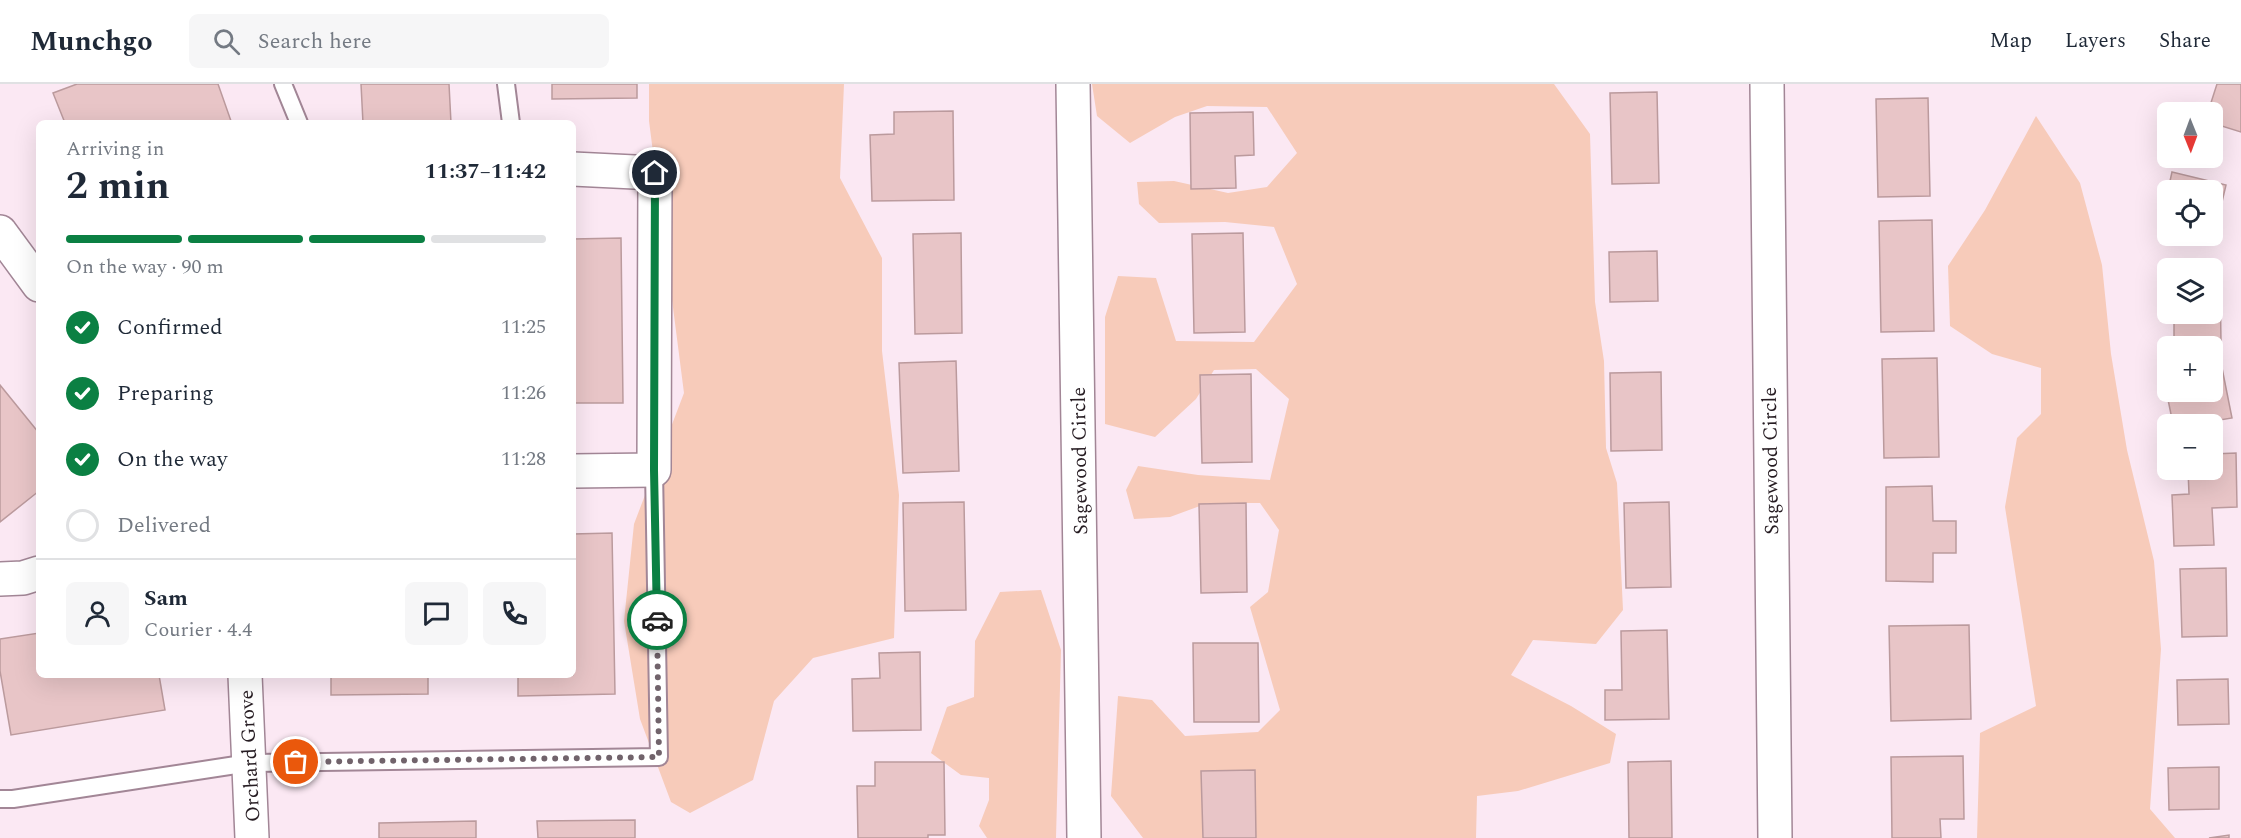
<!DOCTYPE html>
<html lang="en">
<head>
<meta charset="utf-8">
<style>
	:root { --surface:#fff; --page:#f6f6f7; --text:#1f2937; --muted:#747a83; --line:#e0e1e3; --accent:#0b8043 }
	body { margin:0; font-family:Spectral,serif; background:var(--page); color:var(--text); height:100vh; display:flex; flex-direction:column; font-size:22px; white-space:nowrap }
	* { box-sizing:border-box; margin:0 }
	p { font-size:20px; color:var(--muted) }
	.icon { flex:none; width:33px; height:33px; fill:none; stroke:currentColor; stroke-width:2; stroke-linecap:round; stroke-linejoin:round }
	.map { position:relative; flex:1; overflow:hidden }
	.sheet { position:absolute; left:36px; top:36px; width:540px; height:558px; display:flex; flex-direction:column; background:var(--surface); border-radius:9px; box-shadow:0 6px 24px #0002 }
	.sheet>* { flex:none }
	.needle { width:39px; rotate:179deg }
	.controls { position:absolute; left:2157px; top:18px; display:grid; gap:12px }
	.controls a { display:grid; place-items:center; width:66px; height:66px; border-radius:9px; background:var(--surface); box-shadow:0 6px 24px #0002; font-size:30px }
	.pin { position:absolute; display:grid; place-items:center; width:51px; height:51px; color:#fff; margin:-26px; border:3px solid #fff; border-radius:50%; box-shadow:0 2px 6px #0007 }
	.courier { position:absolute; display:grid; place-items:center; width:60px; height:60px; margin:-30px; border:4px solid #0b8043; border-radius:50%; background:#fff; color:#222; box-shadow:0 2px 8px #0007 }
	.summary em { font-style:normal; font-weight:700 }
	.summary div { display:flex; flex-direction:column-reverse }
	.summary { display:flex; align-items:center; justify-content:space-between; height:102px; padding:0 30px }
	h1 { font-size:39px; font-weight:700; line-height:45px }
	.bar { display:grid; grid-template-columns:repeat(4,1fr); gap:9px 6px; align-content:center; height:72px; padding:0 30px }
	.bar i { height:8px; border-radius:4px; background:var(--line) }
	.bar .selected { background:var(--accent) }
	.bar p { grid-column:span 4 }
	.line { display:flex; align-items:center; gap:15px; padding:0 30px; border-top:2px solid var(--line) }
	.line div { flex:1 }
	.round { display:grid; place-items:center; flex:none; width:63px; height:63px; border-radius:9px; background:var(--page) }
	ol { padding:0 30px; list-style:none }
	li { display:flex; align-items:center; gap:18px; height:66px }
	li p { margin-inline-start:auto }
	li .icon { padding:6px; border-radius:50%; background:var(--accent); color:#fff; stroke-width:4 }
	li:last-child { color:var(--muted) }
	li i { width:33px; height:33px; border:3px solid var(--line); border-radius:50% }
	header { display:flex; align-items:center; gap:36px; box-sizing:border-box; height:84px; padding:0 30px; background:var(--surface); border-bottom:2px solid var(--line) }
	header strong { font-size:28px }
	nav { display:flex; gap:33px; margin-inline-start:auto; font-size:21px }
	.search { width:420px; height:54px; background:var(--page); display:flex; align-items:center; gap:15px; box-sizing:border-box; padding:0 21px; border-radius:9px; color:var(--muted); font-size:22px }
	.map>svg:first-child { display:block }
	.green { fill:#f7cbba }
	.building { fill:#e8c5c7; stroke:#bb9a9d; stroke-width:1.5 }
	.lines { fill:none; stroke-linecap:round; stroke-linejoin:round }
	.lane-casing { stroke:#a28696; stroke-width:20 }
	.street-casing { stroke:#a28696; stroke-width:36 }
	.lane { stroke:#fff; stroke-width:16 }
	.street { stroke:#fff; stroke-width:33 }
	.done { stroke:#71636b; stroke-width:6; stroke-dasharray:0 10.8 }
	.route { stroke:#0b8043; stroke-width:8 }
	.labels { text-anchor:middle; stroke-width:4.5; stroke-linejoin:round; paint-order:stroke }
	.street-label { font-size:20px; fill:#261c22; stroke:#fff }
</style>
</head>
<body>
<header>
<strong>Munchgo</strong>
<div class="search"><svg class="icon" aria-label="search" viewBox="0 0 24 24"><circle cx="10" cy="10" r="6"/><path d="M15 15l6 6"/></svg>Search here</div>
<nav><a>Map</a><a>Layers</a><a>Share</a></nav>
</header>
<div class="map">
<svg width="2241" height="754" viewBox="0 0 2241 754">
	<rect width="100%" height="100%" fill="#fbe8f3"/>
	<!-- green -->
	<g class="green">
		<polygon points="649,0 844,0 840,94 882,174 882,267 899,411 894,554 813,574 774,617 753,696 690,729 671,718 640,635 624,537 634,440 684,309 649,37"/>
		<polygon points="1092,0 1554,0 1590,50 1595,218 1604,277 1606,364 1617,399 1623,526 1596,560 1533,556 1511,591 1571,622 1616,650 1610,679 1518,707 1477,712 1476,754 1143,754 1111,712 1118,612 1152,616 1185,652 1258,648 1280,626 1250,523 1268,508 1279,446 1260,419 1208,419 1170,433 1134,435 1126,406 1138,382 1198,391 1270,396 1289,315 1256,285 1214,286 1196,315 1155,353 1105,340 1105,233 1118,192 1156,194 1176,257 1254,258 1297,200 1274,143 1225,138 1159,139 1139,120 1137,98 1174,97 1228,109 1267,103 1297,69 1267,23 1207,22 1175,33 1130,59 1097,32"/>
		<polygon points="2036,32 2080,99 2102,181 2111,270 2127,366 2154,477 2161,565 2150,725 2175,754 1977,754 1980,649 2036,622 2005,423 2017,354 2041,330 2041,284 1992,270 1950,242 1948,182 1985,126"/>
		<polygon points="1041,506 1061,566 1056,754 987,754 979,742 989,716 989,694 961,691 931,669 947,623 974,613 975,557 1000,508"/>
	</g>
	<!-- building -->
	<g class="building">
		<polygon points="77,0 218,0 231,37 225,39 65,39 53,9"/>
		<polygon points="361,0 449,0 451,39 363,39"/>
		<polygon points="552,0 637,0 637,14 552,15"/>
		<polygon points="2217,0 2241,0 2241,48 2212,39 2212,28 2208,28"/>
		<polygon points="1657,8 1659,99 1612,100 1610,9"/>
		<polygon points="1928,14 1930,112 1878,113 1876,15"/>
		<polygon points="953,27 954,116 872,117 870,51 894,50 894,28"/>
		<polygon points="1253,28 1254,71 1235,72 1236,104 1191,105 1190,29"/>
		<polygon points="2172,88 2226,101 2212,160 2173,152 2212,152 2212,106 2168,106"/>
		<polygon points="2168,108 2168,150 2158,148"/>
		<polygon points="1932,136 1934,247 1881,248 1879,137"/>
		<polygon points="961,149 962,249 915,250 913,150"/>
		<polygon points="1243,149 1245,248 1194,249 1192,150"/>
		<polygon points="621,154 623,319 573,319 573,155"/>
		<polygon points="1657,167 1658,217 1610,218 1609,168"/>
		<polygon points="2212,194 2220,194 2221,258 2174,259 2174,230 2212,230"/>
		<polygon points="1937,274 1939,373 1884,374 1882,275"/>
		<polygon points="956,277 959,387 903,389 899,279"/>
		<polygon points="2222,284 2232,334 2196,340 2173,340 2164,296 2168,295 2168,308 2212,308 2212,286"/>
		<polygon points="1661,288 1662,366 1611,367 1610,289"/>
		<polygon points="1251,290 1252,378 1202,379 1200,291"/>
		<polygon points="0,301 39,349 39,407 0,438"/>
		<polygon points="2236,369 2237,423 2212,424 2214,461 2174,462 2172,411 2189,410 2188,386 2212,386 2212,370"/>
		<polygon points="1932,402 1933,437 1956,437 1956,469 1933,469 1933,498 1886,497 1886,403"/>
		<polygon points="964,418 966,526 905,527 903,419"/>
		<polygon points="1669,418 1671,503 1626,504 1624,419"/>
		<polygon points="1246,419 1247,508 1201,509 1199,420"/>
		<polygon points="612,449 615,610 518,612 518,591 573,591 573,450"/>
		<polygon points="2226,484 2227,552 2182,553 2180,485"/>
		<polygon points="1969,541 1971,635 1891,637 1889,542"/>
		<polygon points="1667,546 1669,635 1605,636 1605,606 1622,606 1621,547"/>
		<polygon points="39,549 39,591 159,591 165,626 11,651 0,587 0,555"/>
		<polygon points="1193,559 1258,559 1259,638 1194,638"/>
		<polygon points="920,568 921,646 853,647 852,595 880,594 879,569"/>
		<polygon points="331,591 428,591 428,610 331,611"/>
		<polygon points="2228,595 2229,640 2178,641 2177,596"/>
		<polygon points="1963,672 1964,735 1940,735 1941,754 1892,754 1891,673"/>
		<polygon points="1671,677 1672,754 1629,754 1628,678"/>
		<polygon points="875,678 944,678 945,751 928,751 928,754 858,754 857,702 875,702"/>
		<polygon points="2219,683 2219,725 2169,726 2168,684"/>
		<polygon points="1255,686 1256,754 1203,754 1201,687"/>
		<polygon points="635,736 635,754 538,754 537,737"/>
		<polygon points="476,737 476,754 379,754 379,739"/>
		<polygon points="2229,751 2229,754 2209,754"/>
	</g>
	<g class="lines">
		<!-- lane casing -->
		<g class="lane-casing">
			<g id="lane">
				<polyline points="283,0 299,39"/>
				<polyline points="506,0 511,39"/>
				<polyline points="0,715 13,715 249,679 659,673 654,386"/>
			</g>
		</g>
		<!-- street casing -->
		<g class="street-casing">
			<g id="street">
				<polyline points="1073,0 1084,754"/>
				<polyline points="1767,0 1775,754"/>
				<polyline points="573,85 655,89 654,386 573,387"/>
				<polyline points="0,148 39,201"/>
				<polyline points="0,495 23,494 39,489"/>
				<polyline points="245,591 252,754"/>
			</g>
		</g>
		<!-- lane -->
		<use href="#lane" class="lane"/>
		<!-- street -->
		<use href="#street" class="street"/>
	</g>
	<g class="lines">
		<!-- done -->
		<polyline class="done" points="296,678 659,673 657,536"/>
		<!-- route -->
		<polyline class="route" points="655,89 654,386 657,536"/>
	</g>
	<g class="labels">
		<!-- street labels -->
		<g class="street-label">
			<text transform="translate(1079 377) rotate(-91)" y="7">Sagewood Circle</text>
			<text transform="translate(1770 377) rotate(-91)" y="7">Sagewood Circle</text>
			<text transform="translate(249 672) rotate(-93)" y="7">Orchard Grove</text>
		</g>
	</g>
</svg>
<div class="controls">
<a><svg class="needle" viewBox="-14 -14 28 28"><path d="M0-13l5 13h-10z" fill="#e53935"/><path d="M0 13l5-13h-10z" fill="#747a83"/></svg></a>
<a><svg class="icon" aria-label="locate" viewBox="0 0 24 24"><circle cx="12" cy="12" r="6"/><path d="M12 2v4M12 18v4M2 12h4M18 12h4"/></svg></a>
<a><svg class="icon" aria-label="layers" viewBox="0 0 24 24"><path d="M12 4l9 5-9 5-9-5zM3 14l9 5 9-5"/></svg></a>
<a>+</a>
<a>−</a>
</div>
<div class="pin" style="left:296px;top:678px;background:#ea580c"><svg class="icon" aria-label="bag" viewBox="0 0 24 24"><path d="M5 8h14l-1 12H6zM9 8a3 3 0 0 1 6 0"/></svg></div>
<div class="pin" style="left:655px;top:89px;background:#1f2937"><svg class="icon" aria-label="home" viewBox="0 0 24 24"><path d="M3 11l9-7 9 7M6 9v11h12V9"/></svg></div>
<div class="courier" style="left:657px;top:536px"><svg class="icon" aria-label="car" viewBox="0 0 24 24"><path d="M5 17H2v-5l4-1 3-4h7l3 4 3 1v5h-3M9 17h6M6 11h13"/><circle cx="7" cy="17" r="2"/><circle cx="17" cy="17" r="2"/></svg></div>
<section class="sheet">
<div class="summary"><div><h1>2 min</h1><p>Arriving in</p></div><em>11:37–11:42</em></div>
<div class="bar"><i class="selected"></i><i class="selected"></i><i class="selected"></i><i></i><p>On the way · 90 m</p></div>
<ol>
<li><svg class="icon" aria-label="check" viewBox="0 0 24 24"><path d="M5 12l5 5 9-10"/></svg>Confirmed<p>11:25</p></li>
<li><svg class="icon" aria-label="check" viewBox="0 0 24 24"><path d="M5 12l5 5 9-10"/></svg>Preparing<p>11:26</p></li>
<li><svg class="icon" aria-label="check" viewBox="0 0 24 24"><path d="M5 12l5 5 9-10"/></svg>On the way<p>11:28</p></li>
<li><i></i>Delivered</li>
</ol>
<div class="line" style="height:108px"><a class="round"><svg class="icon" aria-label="person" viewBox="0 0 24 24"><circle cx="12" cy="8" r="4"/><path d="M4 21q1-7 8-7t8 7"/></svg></a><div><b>Sam</b><p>Courier · 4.4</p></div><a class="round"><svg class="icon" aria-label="chat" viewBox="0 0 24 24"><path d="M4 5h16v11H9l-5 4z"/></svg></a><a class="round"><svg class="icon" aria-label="phone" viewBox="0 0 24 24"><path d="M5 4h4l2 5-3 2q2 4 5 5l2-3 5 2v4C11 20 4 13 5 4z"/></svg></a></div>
</section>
</div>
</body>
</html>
